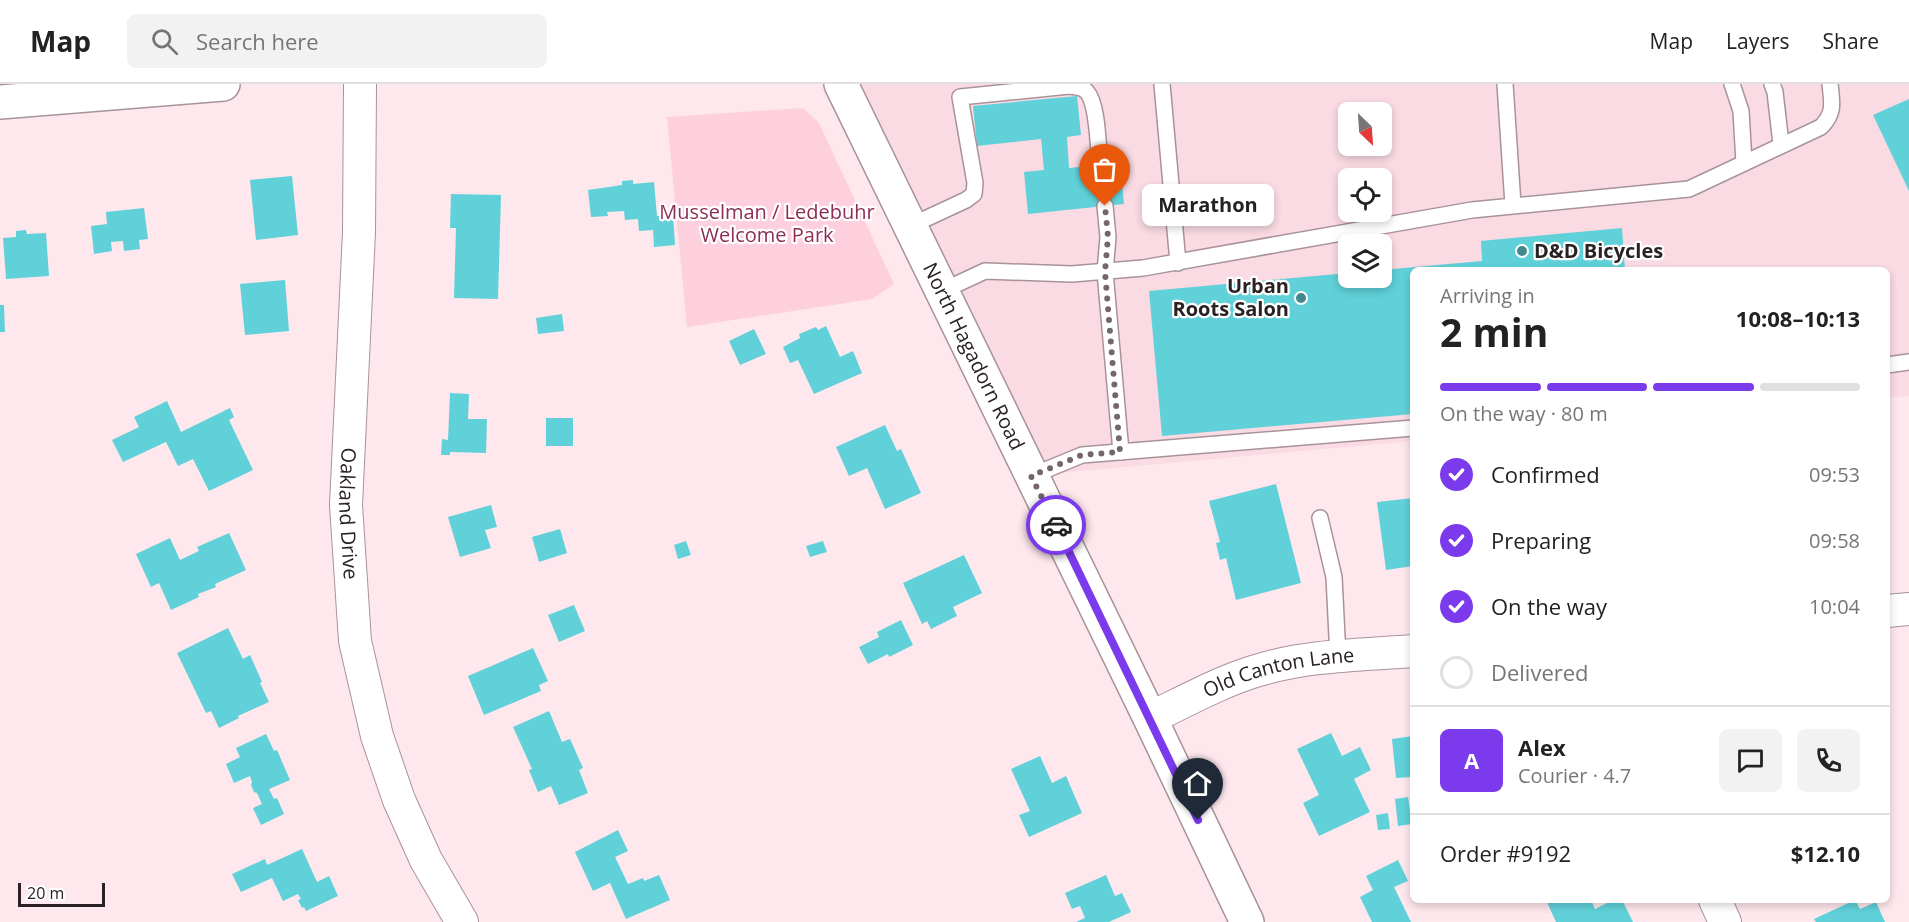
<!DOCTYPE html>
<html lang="en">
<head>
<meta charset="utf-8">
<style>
	:root { --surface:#fff; --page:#f2f2f2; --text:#222; --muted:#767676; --line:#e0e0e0; --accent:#7c3aed }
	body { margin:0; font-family:"Open Sans",sans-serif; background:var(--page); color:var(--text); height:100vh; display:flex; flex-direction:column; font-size:22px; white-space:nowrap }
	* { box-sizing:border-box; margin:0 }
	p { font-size:20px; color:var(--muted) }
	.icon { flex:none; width:33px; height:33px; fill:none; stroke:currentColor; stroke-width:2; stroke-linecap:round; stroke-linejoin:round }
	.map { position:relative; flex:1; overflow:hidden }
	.panel { position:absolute; left:1410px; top:183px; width:480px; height:636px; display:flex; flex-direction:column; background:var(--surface); border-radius:9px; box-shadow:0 3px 9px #0003 }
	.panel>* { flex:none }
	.needle { width:39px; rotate:155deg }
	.buttons { position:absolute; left:1338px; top:18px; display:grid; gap:12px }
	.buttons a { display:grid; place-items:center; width:54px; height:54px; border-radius:9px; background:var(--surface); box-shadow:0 3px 9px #0003; font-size:30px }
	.scale { position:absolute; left:18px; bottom:15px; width:87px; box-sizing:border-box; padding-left:6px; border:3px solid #2a2124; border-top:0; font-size:16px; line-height:21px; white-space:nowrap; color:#2a2124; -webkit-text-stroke:4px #fff; paint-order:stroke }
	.pin { position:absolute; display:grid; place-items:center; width:51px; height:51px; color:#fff; margin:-62px -26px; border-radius:50% 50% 50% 0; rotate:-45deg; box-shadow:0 0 6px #0007 }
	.pin .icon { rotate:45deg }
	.courier { position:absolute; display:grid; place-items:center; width:60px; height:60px; margin:-30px; border:4px solid #7c3aed; border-radius:50%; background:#fff; color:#222; box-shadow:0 2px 8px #0007 }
	.bubble { position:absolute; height:42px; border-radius:9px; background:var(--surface); box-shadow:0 3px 9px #0003; font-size:20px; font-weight:700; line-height:42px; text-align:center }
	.headline em { font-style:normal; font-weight:700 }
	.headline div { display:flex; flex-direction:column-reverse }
	.headline { display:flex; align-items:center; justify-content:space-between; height:102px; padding:0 30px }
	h1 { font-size:39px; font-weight:700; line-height:45px }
	.bar { display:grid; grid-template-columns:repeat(4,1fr); gap:9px 6px; align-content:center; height:72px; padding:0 30px }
	.bar i { height:8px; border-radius:4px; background:var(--line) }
	.bar .on { background:var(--accent) }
	.bar p { grid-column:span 4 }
	.line { display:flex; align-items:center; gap:15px; padding:0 30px; border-top:2px solid var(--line) }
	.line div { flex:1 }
	.round { display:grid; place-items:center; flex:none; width:63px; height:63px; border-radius:9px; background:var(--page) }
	ol { padding:0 30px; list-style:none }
	li { display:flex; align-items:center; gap:18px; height:66px }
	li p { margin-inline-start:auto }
	li .icon { padding:6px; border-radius:50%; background:var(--accent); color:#fff; stroke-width:4 }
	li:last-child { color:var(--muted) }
	li i { width:33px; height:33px; border:3px solid var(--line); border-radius:50% }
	header { display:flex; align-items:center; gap:36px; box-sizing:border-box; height:84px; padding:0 30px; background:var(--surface); border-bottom:2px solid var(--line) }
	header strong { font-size:28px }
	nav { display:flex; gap:33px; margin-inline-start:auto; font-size:21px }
	.search { width:420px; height:54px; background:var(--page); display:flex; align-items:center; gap:15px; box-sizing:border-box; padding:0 21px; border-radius:9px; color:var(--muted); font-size:22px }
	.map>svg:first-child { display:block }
	.built { fill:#fadae3; fill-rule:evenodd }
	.green { fill:#fed0dd }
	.building { fill:#60d1d9 }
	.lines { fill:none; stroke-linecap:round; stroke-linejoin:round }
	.service-casing { stroke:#a89399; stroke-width:18 }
	.minor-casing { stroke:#a89399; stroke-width:34 }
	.tertiary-casing { stroke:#a89399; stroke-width:36 }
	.primary-casing { stroke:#a89399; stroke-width:36 }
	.service { stroke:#fff; stroke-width:15 }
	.minor { stroke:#fff; stroke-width:32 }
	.tertiary { stroke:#fff; stroke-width:33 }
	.primary { stroke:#fff; stroke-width:33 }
	.done { stroke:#74666a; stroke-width:6; stroke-dasharray:0 10.8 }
	.route { stroke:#7c3aed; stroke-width:8 }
	.poi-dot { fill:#41898e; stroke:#fff; stroke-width:2 }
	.labels { text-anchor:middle; stroke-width:4.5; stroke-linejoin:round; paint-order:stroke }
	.park-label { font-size:20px; fill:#8c2e54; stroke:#fff }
	.poi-label { font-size:20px; font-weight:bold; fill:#2a2124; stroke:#fff; text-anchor:start }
	.street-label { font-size:20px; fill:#2a2124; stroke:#fff }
</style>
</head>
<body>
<header>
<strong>Map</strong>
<div class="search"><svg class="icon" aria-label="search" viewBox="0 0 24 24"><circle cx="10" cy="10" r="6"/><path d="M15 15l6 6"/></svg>Search here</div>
<nav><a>Map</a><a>Layers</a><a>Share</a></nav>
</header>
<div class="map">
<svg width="1909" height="838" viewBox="0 0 1909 838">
	<rect width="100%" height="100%" fill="#fee7ed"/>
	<!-- built -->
	<path class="built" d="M847,0H1909V312L1887,314V186H1413V357L1035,391ZM1348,28H1382V62H1348ZM1348,94H1382V128H1348ZM1348,160H1382V194H1348Z"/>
	<!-- green -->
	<polygon class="green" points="803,24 819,39 894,200 872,215 687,243 667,33"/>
	<!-- building -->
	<g class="building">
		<polygon points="1077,12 1081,51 1067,53 1069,84 1120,79 1124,120 1028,130 1024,88 1044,86 1041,55 977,62 973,22"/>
		<polygon points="1909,15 1909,107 1873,31"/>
		<polygon points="292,92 298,151 256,156 250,96"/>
		<polygon points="633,96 633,100 654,98 657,132 673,131 675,161 654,163 653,146 639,147 638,135 625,136 624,127 607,128 608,132 591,133 588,106 622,101 622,97"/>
		<polygon points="451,110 501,111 498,215 454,214 456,144 450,144"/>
		<polygon points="144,124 148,155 139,156 140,165 124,167 123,157 111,158 112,167 94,170 91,142 107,140 106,128"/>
		<polygon points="1622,144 1625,186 1413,186 1413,330 1162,352 1149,207 1348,189 1348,194 1382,194 1382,186 1482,177 1481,157"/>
		<polygon points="26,146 27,150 46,149 49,192 6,195 3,154 16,153 16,147"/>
		<polygon points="285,196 289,247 245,251 240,200"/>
		<polygon points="0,221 4,221 5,248 0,248"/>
		<polygon points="562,230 564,247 538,250 536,234"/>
		<polygon points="826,242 840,273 853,267 862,289 814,310 798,276 790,279 783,263 800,254 799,250 816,243 818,246"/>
		<polygon points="754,245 766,270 740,281 729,257"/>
		<polygon points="450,309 469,310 468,335 487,335 486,369 450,368 450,371 441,371 442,355 448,356"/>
		<polygon points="167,317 181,348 230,324 234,333 229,336 253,386 209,407 193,375 178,382 166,358 123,378 112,356 139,343 134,333"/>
		<rect x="546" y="334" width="27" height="28"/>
		<polygon points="885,341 897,367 901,365 921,409 885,425 867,384 849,392 836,363"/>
		<polygon points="1276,400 1301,499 1236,516 1226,474 1220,476 1216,459 1220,458 1209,417"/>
		<polygon points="1413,414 1413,482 1386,486 1377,418"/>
		<polygon points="491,421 497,443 485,446 491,464 460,473 448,433"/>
		<polygon points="560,445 567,469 539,478 532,453"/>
		<polygon points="229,449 246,486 215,500 216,503 198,510 199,513 171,526 159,499 151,503 136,470 170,454 180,476 199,467 197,463"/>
		<polygon points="686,457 691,471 678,475 674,461"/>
		<polygon points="823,457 827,468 810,473 806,462"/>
		<polygon points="964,471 982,509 953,523 957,532 931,545 927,537 922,540 903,499"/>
		<polygon points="574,521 585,547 559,558 548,531"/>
		<polygon points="901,536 913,561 889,573 888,570 868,580 859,563 879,553 877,548"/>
		<polygon points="228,544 243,575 250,571 262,598 260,599 269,618 238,632 239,634 219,644 211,627 206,629 177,569"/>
		<polygon points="533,564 548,597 539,601 541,607 484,631 468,592"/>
		<polygon points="549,627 562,658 570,655 583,684 579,686 588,709 559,721 551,702 538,708 529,686 532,685 513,643"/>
		<polygon points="1331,649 1342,672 1360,663 1371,686 1354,695 1370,728 1319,752 1303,719 1319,711 1297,665"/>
		<polygon points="266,650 274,667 277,666 290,696 269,705 274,715 277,714 284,730 261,741 253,724 262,720 257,709 254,708 251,701 252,698 250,692 234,699 226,680 240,673 236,664"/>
		<polygon points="1413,652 1413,693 1396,694 1392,655"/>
		<polygon points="1040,672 1052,699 1066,692 1082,729 1029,753 1019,731 1030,727 1011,685"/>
		<polygon points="1408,713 1412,740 1398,742 1395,715"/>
		<polygon points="1388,729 1390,745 1378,746 1376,731"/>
		<polygon points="618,746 628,767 615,773 628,800 643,794 644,797 659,791 670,816 626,835 610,799 593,807 575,768"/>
		<polygon points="302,765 317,798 329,792 338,812 306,827 304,823 302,824 298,816 301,815 298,810 283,817 272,794 241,808 232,790 265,775 267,781"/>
		<polygon points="1398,776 1408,797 1394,803 1411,838 1372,838 1360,813 1373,806 1366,792"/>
		<polygon points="1106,791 1115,812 1122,809 1131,828 1109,838 1076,838 1085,834 1080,822 1072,825 1065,809"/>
		<polygon points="1546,816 1591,816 1595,825 1613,816 1622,816 1633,838 1556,838"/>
		<polygon points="1855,816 1860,825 1876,818 1885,838 1816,838 1814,835"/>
	</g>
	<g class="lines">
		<!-- service casing -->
		<g class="service-casing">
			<g id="service">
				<polyline points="1162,0 1178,179"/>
				<polyline points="1505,0 1513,121"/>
				<polyline points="1732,0 1741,27 1744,79"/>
				<polyline points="1772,0 1775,8 1781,60"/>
				<path d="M1069,2C1076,3 1082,2 1087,8C1098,20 1098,64 1100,81"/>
				<polyline points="1105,122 1108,153 1105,188 1121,368"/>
				<polyline points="910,142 966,116 974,110 975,99 960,13 1069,2 1069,0"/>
				<path d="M942,207L985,187L1072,190L1143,184L1472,126L1689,105L1821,43C1835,29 1832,19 1830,0"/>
				<polyline points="1887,281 1909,278"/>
				<polyline points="1031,392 1082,371 1413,344"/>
				<polyline points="1320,434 1334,493 1338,573"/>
			</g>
		</g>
		<!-- minor casing -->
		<g class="minor-casing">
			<g id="minor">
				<path id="s1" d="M360,0L359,148L346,421L355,557L377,652L399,716L426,776L462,838"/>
				<polyline points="1887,527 1909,525"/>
				<path id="s2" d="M1150,634C1186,617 1221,597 1259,586C1308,571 1362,571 1413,567"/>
				<polyline points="1715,816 1725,838"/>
			</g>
		</g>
		<!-- tertiary casing -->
		<g class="tertiary-casing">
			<g id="tertiary">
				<path id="s3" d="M841,0L1150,634L1247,838"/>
			</g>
		</g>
		<!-- primary casing -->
		<g class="primary-casing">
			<polyline id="primary" points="0,18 223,0"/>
		</g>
		<!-- service -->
		<use href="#service" class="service"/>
		<!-- minor -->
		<use href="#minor" class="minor"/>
		<!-- tertiary -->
		<use href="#tertiary" class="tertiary"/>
		<!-- primary -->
		<use href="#primary" class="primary"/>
	</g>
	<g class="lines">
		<!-- done -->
		<polyline class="done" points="1056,441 1031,392 1082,371 1120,368 1105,188 1108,153 1105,122"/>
		<!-- route -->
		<polyline class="route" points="1056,441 1198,736"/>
	</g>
	<!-- markers -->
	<g class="poi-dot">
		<circle cx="1522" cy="167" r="6"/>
		<circle cx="1301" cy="214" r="6"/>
	</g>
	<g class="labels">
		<!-- park labels -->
		<g class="park-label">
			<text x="767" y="135">Musselman / Ledebuhr<tspan x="767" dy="23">Welcome Park</tspan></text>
		</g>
		<!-- poi labels -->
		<g class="poi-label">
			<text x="1534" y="174">D&amp;D Bicycles</text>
			<text x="1289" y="209" text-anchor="end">Urban<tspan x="1289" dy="23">Roots Salon</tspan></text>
		</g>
		<!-- street labels -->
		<g class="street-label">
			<text dy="7" stroke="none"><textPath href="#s3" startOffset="303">North Hagadorn Road</textPath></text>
			<text dy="7" stroke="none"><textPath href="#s1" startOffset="430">Oakland Drive</textPath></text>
			<text dy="7" stroke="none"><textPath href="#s2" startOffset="138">Old Canton Lane</textPath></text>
		</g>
	</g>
</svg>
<div class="buttons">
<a><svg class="needle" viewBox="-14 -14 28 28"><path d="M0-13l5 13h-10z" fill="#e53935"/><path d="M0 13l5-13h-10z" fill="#767676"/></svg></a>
<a><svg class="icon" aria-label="locate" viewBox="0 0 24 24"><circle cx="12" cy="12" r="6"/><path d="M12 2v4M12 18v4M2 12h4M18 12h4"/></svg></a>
<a><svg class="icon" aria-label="layers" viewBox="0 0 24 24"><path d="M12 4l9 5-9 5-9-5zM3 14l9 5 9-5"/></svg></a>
</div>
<div class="scale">20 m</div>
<div class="pin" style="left:1105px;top:122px;background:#ea580c"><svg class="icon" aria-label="bag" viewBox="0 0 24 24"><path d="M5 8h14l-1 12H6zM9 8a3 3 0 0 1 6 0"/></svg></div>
<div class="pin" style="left:1198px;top:736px;background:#1f2937"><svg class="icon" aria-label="home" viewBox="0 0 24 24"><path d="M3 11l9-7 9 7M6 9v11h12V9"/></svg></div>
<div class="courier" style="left:1056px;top:441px"><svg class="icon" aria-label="car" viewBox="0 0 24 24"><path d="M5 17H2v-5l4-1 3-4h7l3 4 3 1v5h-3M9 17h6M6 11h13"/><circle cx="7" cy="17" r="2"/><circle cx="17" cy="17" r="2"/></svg></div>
<div class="bubble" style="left:1142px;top:100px;width:132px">Marathon</div>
<section class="panel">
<div class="headline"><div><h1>2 min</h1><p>Arriving in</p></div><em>10:08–10:13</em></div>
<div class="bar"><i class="on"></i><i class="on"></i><i class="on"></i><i></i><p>On the way · 80 m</p></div>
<ol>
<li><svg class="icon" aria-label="check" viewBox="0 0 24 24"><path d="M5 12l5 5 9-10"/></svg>Confirmed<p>09:53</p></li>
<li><svg class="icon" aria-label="check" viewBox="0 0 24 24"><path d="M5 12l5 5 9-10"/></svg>Preparing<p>09:58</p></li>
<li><svg class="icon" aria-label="check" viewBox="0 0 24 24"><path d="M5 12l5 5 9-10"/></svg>On the way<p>10:04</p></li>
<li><i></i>Delivered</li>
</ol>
<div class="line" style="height:108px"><b class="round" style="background:var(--accent);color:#fff">A</b><div><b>Alex</b><p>Courier · 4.7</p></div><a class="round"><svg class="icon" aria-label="chat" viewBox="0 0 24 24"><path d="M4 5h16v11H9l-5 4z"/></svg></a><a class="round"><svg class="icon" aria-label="phone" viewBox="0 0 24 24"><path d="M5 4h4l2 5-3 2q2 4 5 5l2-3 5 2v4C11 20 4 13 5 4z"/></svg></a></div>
<div class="line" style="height:78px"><div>Order #9192</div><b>$12.10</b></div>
</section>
</div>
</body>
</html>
